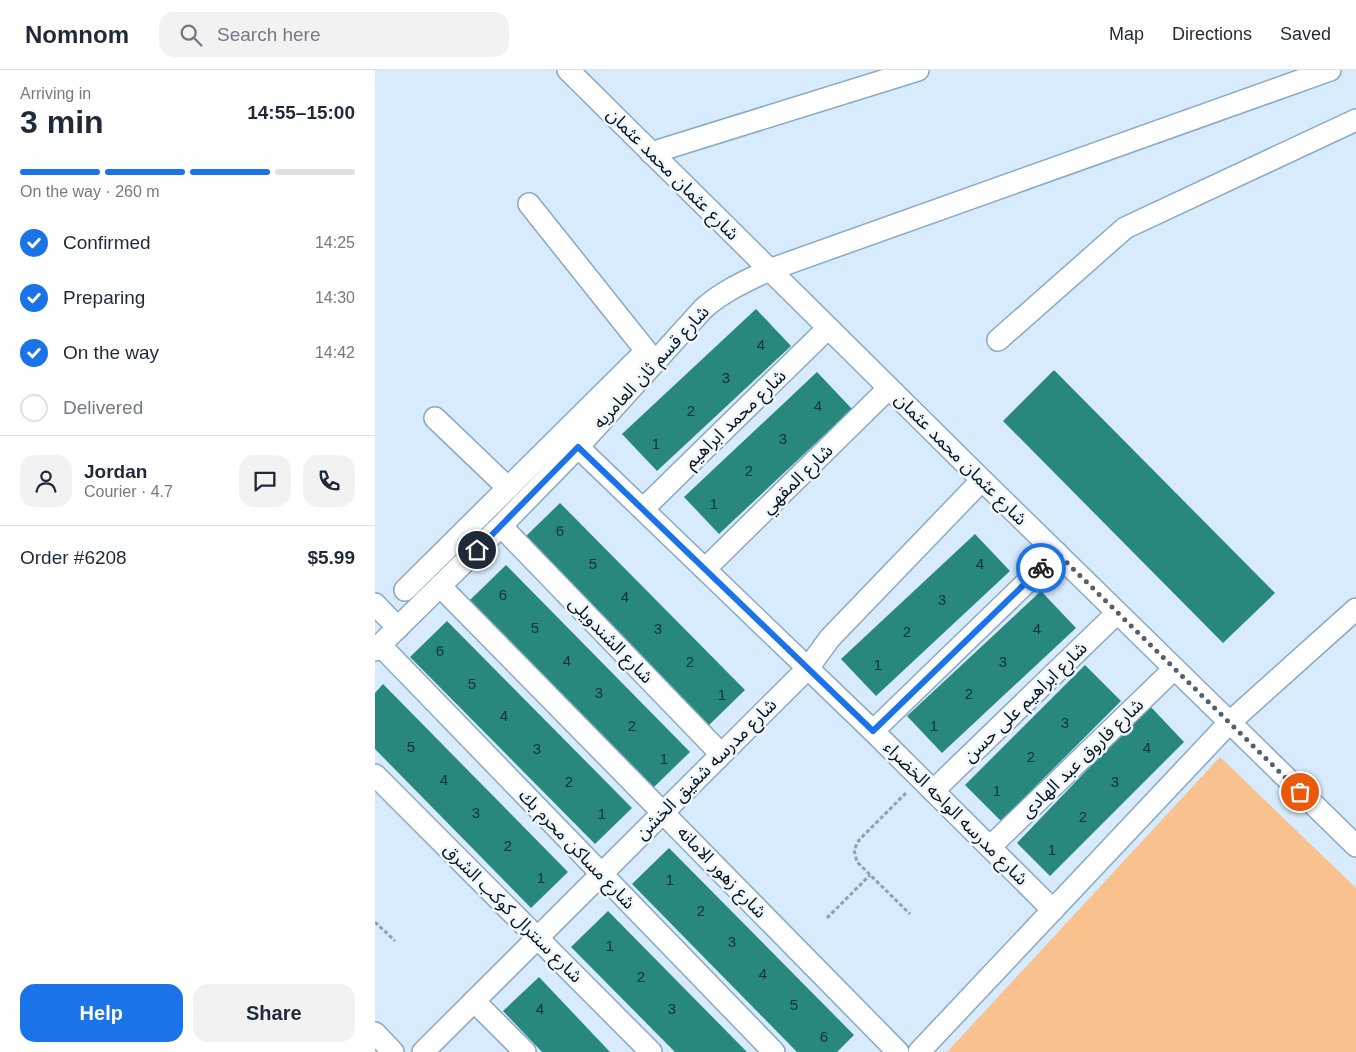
<!DOCTYPE html>
<html lang="en">
<head>
<meta charset="utf-8">
<style>
	:root { --surface:#fff; --page:#f2f2f3; --text:#1f2937; --muted:#747a83; --line:#e0e1e3; --accent:#1a73e8 }
	body { margin:0; font-family:Helvetica,"Noto Sans Arabic",sans-serif; background:var(--page); color:var(--text); height:100vh; display:flex; flex-direction:column; font-size:19px; white-space:nowrap }
	* { box-sizing:border-box; margin:0 }
	p { font-size:16px; color:var(--muted) }
	.icon { flex:none; width:28px; height:28px; fill:none; stroke:currentColor; stroke-width:2; stroke-linecap:round; stroke-linejoin:round }
	.map { position:relative; flex:1; overflow:hidden }
	.drawer { display:flex; flex-direction:column; background:var(--surface); width:375px }
	.drawer>* { flex:none }
	.pin { position:absolute; display:grid; place-items:center; width:42px; height:42px; color:#fff; margin:-21px; border:2px solid #fff; border-radius:50%; box-shadow:0 1px 5px #0007 }
	.courier { position:absolute; display:grid; place-items:center; width:50px; height:50px; margin:-25px; border:4px solid #1a73e8; border-radius:50%; background:#fff; color:#222; box-shadow:0 1px 6px #0007 }
	.overview em { font-style:normal; font-weight:700 }
	.overview div { display:flex; flex-direction:column-reverse }
	.overview { display:flex; align-items:center; justify-content:space-between; height:85px; padding:0 20px }
	h1 { font-size:32px; font-weight:700; line-height:38px }
	.bar { display:grid; grid-template-columns:repeat(4,1fr); gap:8px 5px; align-content:center; height:60px; padding:0 20px }
	.bar i { height:6px; border-radius:4px; background:var(--line) }
	.bar .active { background:var(--accent) }
	.bar p { grid-column:span 4 }
	.line { display:flex; align-items:center; gap:12px; padding:0 20px; border-top:1px solid var(--line) }
	.line div { flex:1 }
	.round { display:grid; place-items:center; flex:none; width:52px; height:52px; border-radius:15px; background:var(--page) }
	ol { padding:0 20px; list-style:none }
	li { display:flex; align-items:center; gap:15px; height:55px }
	li p { margin-inline-start:auto }
	li .icon { padding:5px; border-radius:50%; background:var(--accent); color:#fff; stroke-width:4 }
	li:last-child { color:var(--muted) }
	li i { width:28px; height:28px; border:2px solid var(--line); border-radius:50% }
	.cta { display:flex; gap:10px; margin-top:auto; padding:10px 20px }
	.cta a { flex:1; height:58px; border-radius:15px; background:var(--accent); color:#fff; font-size:20px; font-weight:700; line-height:58px; text-align:center }
	.cta a+a { background:var(--page); color:var(--text) }
	header { display:flex; align-items:center; gap:30px; box-sizing:border-box; height:70px; padding:0 25px; background:var(--surface); border-bottom:1px solid var(--line) }
	header strong { font-size:24px }
	nav { display:flex; gap:28px; margin-inline-start:auto; font-size:18px }
	.search { width:350px; height:45px; background:var(--page); display:flex; align-items:center; gap:12px; box-sizing:border-box; padding:0 18px; border-radius:15px; color:var(--muted); font-size:19px }
	main { display:flex; flex:1; min-height:0 }
	.map>svg:first-child { display:block }
	.green { fill:#f9c18e }
	.building { fill:#28887d }
	.lines { fill:none; stroke-linecap:round; stroke-linejoin:round }
	.minor-casing { stroke:#89a9c3; stroke-width:24 }
	.path { stroke:#8fa0af; stroke-width:3; stroke-dasharray:4 2.5; stroke-linecap:butt }
	.minor { stroke:#fff; stroke-width:21 }
	.done { stroke:#51606c; stroke-width:5; stroke-dasharray:0 9 }
	.route { stroke:#1a73e8; stroke-width:6 }
	.labels { text-anchor:middle; stroke-width:5; stroke-linejoin:round; paint-order:stroke }
	.number-label { font-size:15px; fill:#113236 }
	.street-label { font-size:18px; fill:#09151e; stroke:#eff6fc }
</style>
</head>
<body>
<header>
<strong>Nomnom</strong>
<div class="search"><svg class="icon" aria-label="search" viewBox="0 0 24 24"><circle cx="10" cy="10" r="6"/><path d="M15 15l6 6"/></svg>Search here</div>
<nav><a>Map</a><a>Directions</a><a>Saved</a></nav>
</header>
<main>
<section class="drawer">
<div class="overview"><div><h1>3 min</h1><p>Arriving in</p></div><em>14:55–15:00</em></div>
<div class="bar"><i class="active"></i><i class="active"></i><i class="active"></i><i></i><p>On the way · 260 m</p></div>
<ol>
<li><svg class="icon" aria-label="check" viewBox="0 0 24 24"><path d="M5 12l5 5 9-10"/></svg>Confirmed<p>14:25</p></li>
<li><svg class="icon" aria-label="check" viewBox="0 0 24 24"><path d="M5 12l5 5 9-10"/></svg>Preparing<p>14:30</p></li>
<li><svg class="icon" aria-label="check" viewBox="0 0 24 24"><path d="M5 12l5 5 9-10"/></svg>On the way<p>14:42</p></li>
<li><i></i>Delivered</li>
</ol>
<div class="line" style="height:90px"><a class="round"><svg class="icon" aria-label="person" viewBox="0 0 24 24"><circle cx="12" cy="8" r="4"/><path d="M4 21q1-7 8-7t8 7"/></svg></a><div><b>Jordan</b><p>Courier · 4.7</p></div><a class="round"><svg class="icon" aria-label="chat" viewBox="0 0 24 24"><path d="M4 5h16v11H9l-5 4z"/></svg></a><a class="round"><svg class="icon" aria-label="phone" viewBox="0 0 24 24"><path d="M5 4h4l2 5-3 2q2 4 5 5l2-3 5 2v4C11 20 4 13 5 4z"/></svg></a></div>
<div class="line" style="height:65px"><div>Order #6208</div><b>$5.99</b></div>
<div class="cta"><a>Help</a><a>Share</a></div>
</section>
<div class="map">
<svg width="981" height="982" viewBox="0 0 981 982">
	<rect width="100%" height="100%" fill="#d7ebfc"/>
	<!-- green -->
	<polygon class="green" points="845,687 981,818 981,982 572,982"/>
	<!-- building -->
	<g class="building">
		<polygon points="381,239 416,276 282,401 247,364"/>
		<polygon points="679,300 900,523 848,573 628,351"/>
		<polygon points="442,302 477,339 344,464 309,427"/>
		<polygon points="185,433 370,620 333,656 148,469"/>
		<polygon points="600,464 635,501 501,626 466,589"/>
		<polygon points="131,495 315,682 278,718 94,531"/>
		<polygon points="666,521 701,558 567,683 532,646"/>
		<polygon points="72,551 257,738 220,774 35,587"/>
		<polygon points="710,595 746,631 626,751 590,715"/>
		<polygon points="8,614 193,802 156,838 0,679 0,623"/>
		<polygon points="774,635 809,672 675,806 642,773"/>
		<polygon points="294,778 479,965 462,982 422,982 257,814"/>
		<polygon points="233,841 372,982 300,982 196,877"/>
		<polygon points="164,907 235,982 167,982 128,941"/>
	</g>
	<g class="lines">
		<!-- minor casing -->
		<g class="minor-casing">
			<g id="minor">
				<polyline points="193,0 607,410 981,776"/>
				<polyline points="276,83 543,0"/>
				<polyline points="154,134 280,292"/>
				<polyline points="623,270 750,158 981,50"/>
				<polyline points="60,348 133,418"/>
				<polyline points="203,377 498,661 678,840"/>
				<polyline points="268,439 453,258"/>
				<polyline points="126,456 346,684"/>
				<polyline points="330,499 514,318"/>
				<polyline points="65,516 523,982"/>
				<polyline points="30,520 271,281"/>
				<polyline points="0,534 23,558"/>
				<polyline points="5,575 399,982"/>
				<path d="M0,580L126,456L203,377L328,239C348,221 371,211 394,200L955,0"/>
				<polyline points="498,661 682,483"/>
				<polyline points="0,705 276,982"/>
				<polyline points="558,721 742,543"/>
				<polyline points="615,777 799,599"/>
				<polyline points="99,931 150,982"/>
				<polyline points="0,963 18,982"/>
				<polyline points="48,982 433,598 455,568 607,410"/>
				<polyline points="544,982 854,653 981,539"/>
			</g>
		</g>
		<!-- path -->
		<g class="path">
			<polyline points="531,723 484,770 479,780 482,792 535,844"/>
			<polyline points="452,848 495,805"/>
			<polyline points="0,852 20,871"/>
		</g>
		<!-- minor -->
		<use href="#minor" class="minor"/>
	</g>
	<g class="lines">
		<!-- done -->
		<polyline class="done" points="666,498 682,483 925,722"/>
		<!-- route -->
		<polyline class="route" points="102,480 203,377 498,661 666,498"/>
	</g>
	<g class="labels">
		<!-- number labels -->
		<g class="number-label">
			<text x="386" y="280">4</text>
			<text x="351" y="313">3</text>
			<text x="443" y="341">4</text>
			<text x="316" y="346">2</text>
			<text x="408" y="374">3</text>
			<text x="281" y="379">1</text>
			<text x="374" y="406">2</text>
			<text x="339" y="439">1</text>
			<text x="185" y="466">6</text>
			<text x="218" y="499">5</text>
			<text x="605" y="499">4</text>
			<text x="128" y="530">6</text>
			<text x="250" y="532">4</text>
			<text x="567" y="535">3</text>
			<text x="160" y="563">5</text>
			<text x="283" y="564">3</text>
			<text x="662" y="564">4</text>
			<text x="532" y="567">2</text>
			<text x="65" y="586">6</text>
			<text x="192" y="596">4</text>
			<text x="315" y="597">2</text>
			<text x="628" y="597">3</text>
			<text x="503" y="600">1</text>
			<text x="97" y="619">5</text>
			<text x="224" y="628">3</text>
			<text x="594" y="629">2</text>
			<text x="347" y="630">1</text>
			<text x="129" y="651">4</text>
			<text x="690" y="658">3</text>
			<text x="257" y="661">2</text>
			<text x="559" y="661">1</text>
			<text x="36" y="682">5</text>
			<text x="772" y="683">4</text>
			<text x="162" y="684">3</text>
			<text x="656" y="692">2</text>
			<text x="289" y="694">1</text>
			<text x="69" y="715">4</text>
			<text x="194" y="717">2</text>
			<text x="740" y="717">3</text>
			<text x="622" y="726">1</text>
			<text x="101" y="748">3</text>
			<text x="227" y="749">1</text>
			<text x="708" y="752">2</text>
			<text x="133" y="781">2</text>
			<text x="677" y="785">1</text>
			<text x="166" y="813">1</text>
			<text x="295" y="815">1</text>
			<text x="326" y="846">2</text>
			<text x="357" y="877">3</text>
			<text x="235" y="881">1</text>
			<text x="388" y="909">4</text>
			<text x="266" y="912">2</text>
			<text x="419" y="940">5</text>
			<text x="165" y="944">4</text>
			<text x="297" y="944">3</text>
			<text x="449" y="972">6</text>
		</g>
		<!-- street labels -->
		<g class="street-label">
			<text transform="translate(298 104) rotate(45)" y="6">شارع عثمان محمد عثمان</text>
			<text transform="translate(276 297) rotate(-47)" y="6">شارع قسم ثان العامريه</text>
			<text transform="translate(360 349) rotate(-44)" y="6">شارع محمد ابراهيم</text>
			<text transform="translate(586 389) rotate(45)" y="6">شارع عثمان محمد عثمان</text>
			<text transform="translate(422 409) rotate(-44)" y="6">شارع المقهي</text>
			<text transform="translate(236 570) rotate(46)" y="6">شارع الشندويلى</text>
			<text transform="translate(650 632) rotate(-44)" y="6">شارع ابراهيم على حسن</text>
			<text transform="translate(707 688) rotate(-44)" y="6">شارع فاروق عبد الهادى</text>
			<text transform="translate(331 699) rotate(-45)" y="6">شارع مدرسه شفيق الخشن</text>
			<text transform="translate(581 743) rotate(45)" y="6">شارع مدرسه الواحه الخضراء</text>
			<text transform="translate(202 779) rotate(46)" y="6">شارع مساكن محرم بك</text>
			<text transform="translate(347 802) rotate(46)" y="6">شارع زهور الامانه</text>
			<text transform="translate(138 843) rotate(45)" y="6">شارع سنترال كوكب الشرق</text>
		</g>
	</g>
</svg>
<div class="pin" style="left:925px;top:722px;background:#ea580c"><svg class="icon" aria-label="bag" viewBox="0 0 24 24"><path d="M5 8h14l-1 12H6zM9 8a3 3 0 0 1 6 0"/></svg></div>
<div class="pin" style="left:102px;top:480px;background:#1f2937"><svg class="icon" aria-label="home" viewBox="0 0 24 24"><path d="M3 11l9-7 9 7M6 9v11h12V9"/></svg></div>
<div class="courier" style="left:666px;top:498px"><svg class="icon" aria-label="bike" viewBox="0 0 24 24"><circle cx="6" cy="16" r="4"/><circle cx="18" cy="16" r="4"/><path d="M6 16l4-8h5l3 8M10 8l3 8H6M13 5h3"/></svg></div>
</div>
</main>
</body>
</html>
